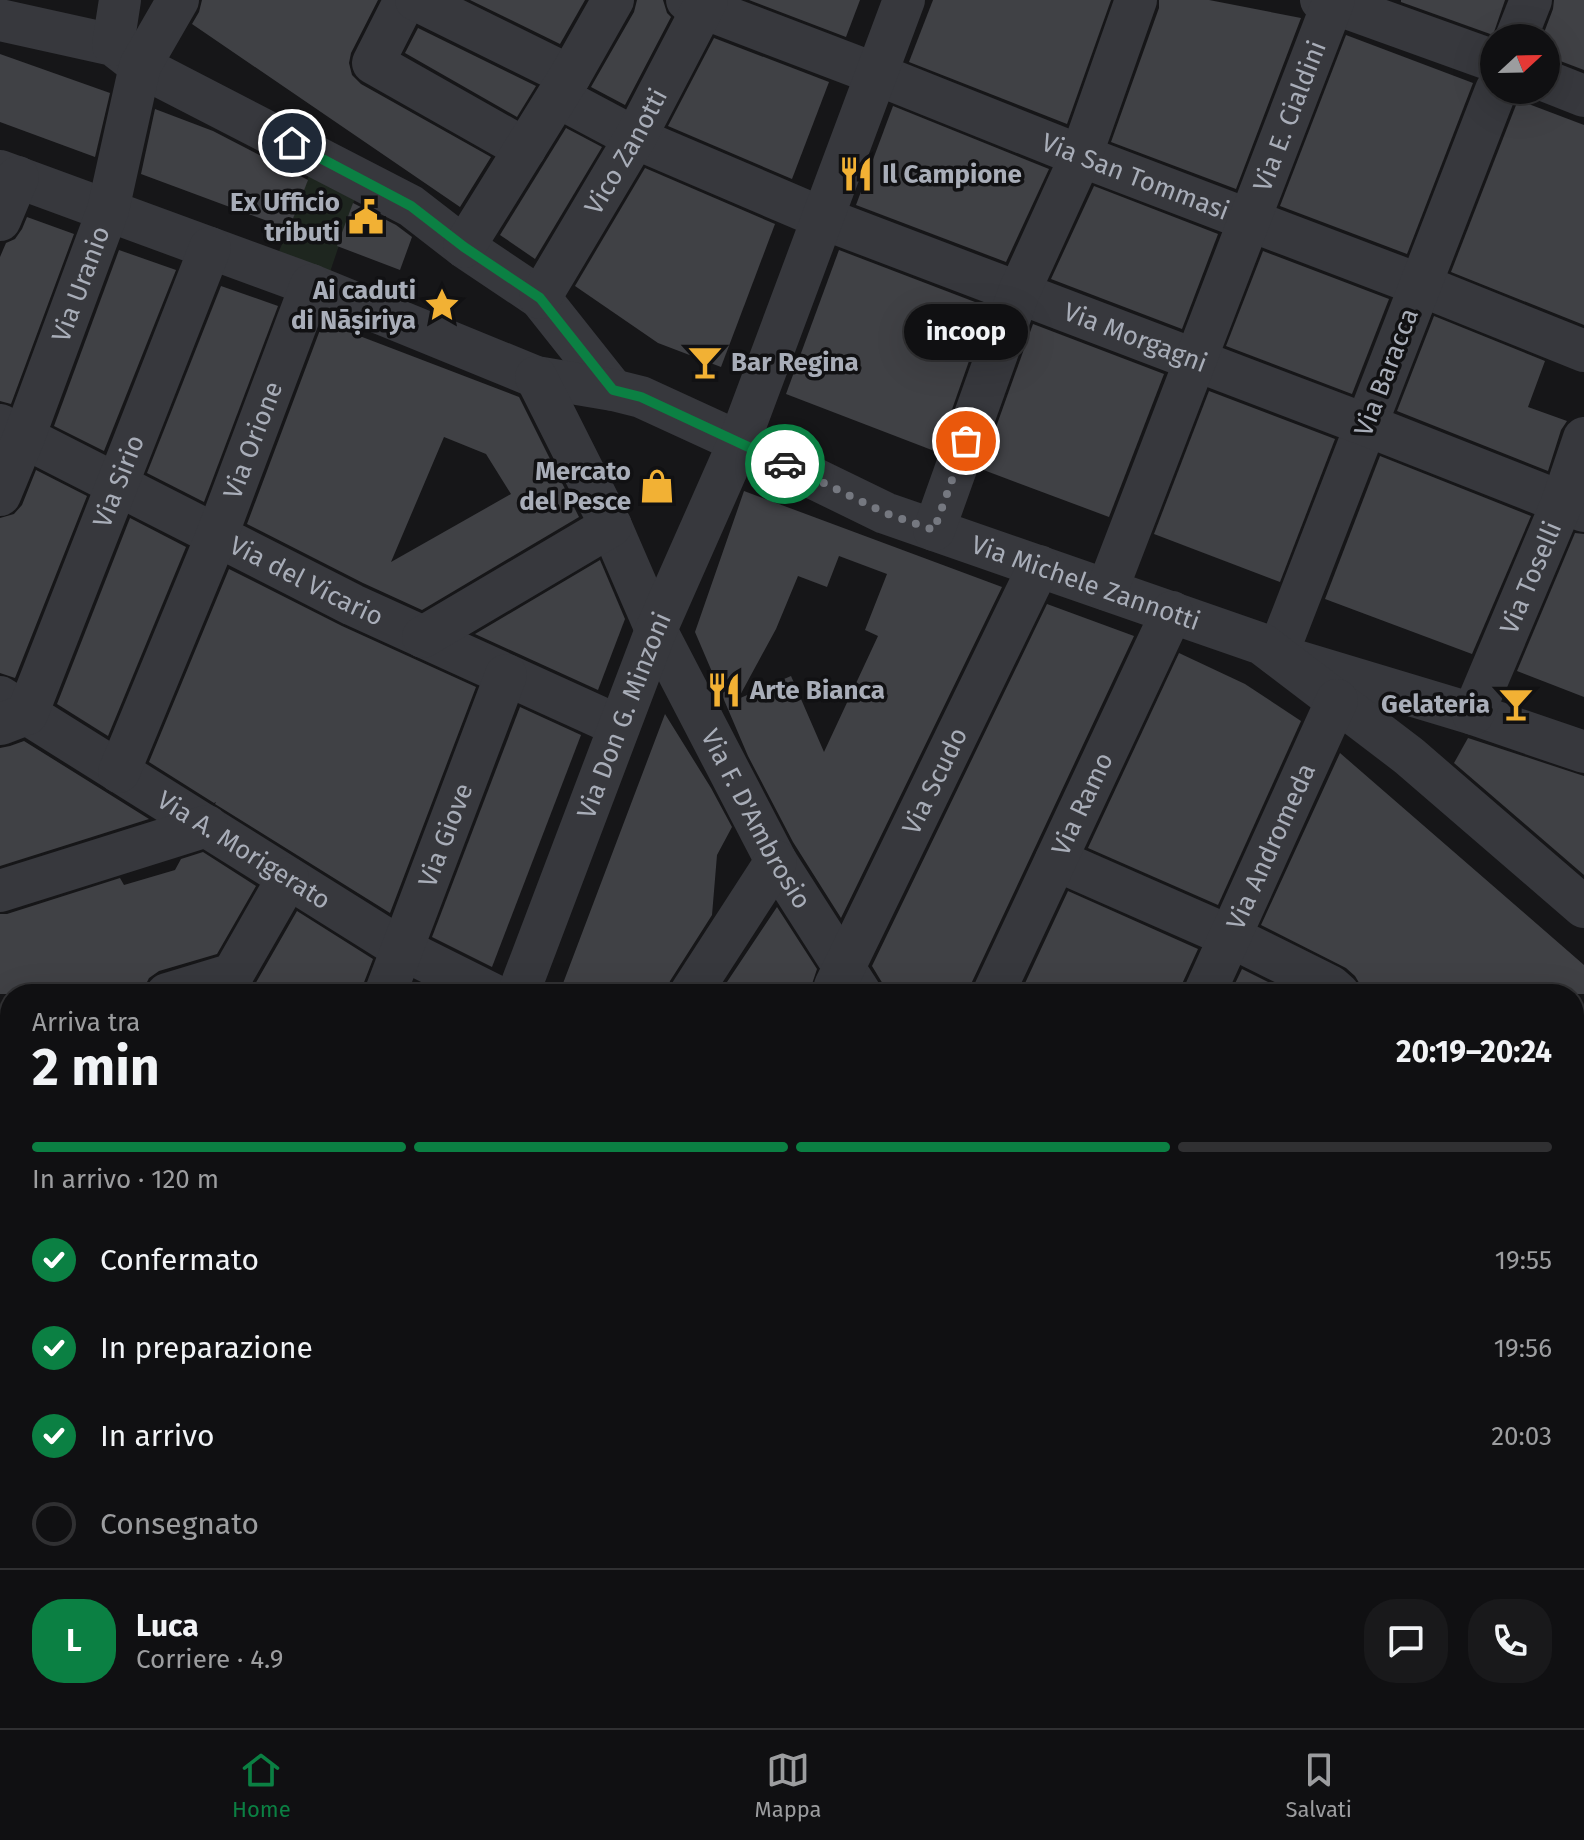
<!DOCTYPE html>
<html lang="it">
<head>
<meta charset="utf-8">
<style>
	:root { --surface:#101012; --page:#19191b; --text:#f1f3f6; --muted:#9c9d9f; --line:#303032; --accent:#0b8043 }
	body { margin:0; font-family:"Fira Sans",sans-serif; background:var(--page); color:var(--text); height:100vh; display:flex; flex-direction:column; font-size:30px; white-space:nowrap }
	* { box-sizing:border-box; margin:0 }
	p { font-size:26px; color:var(--muted) }
	.icon { flex:none; width:44px; height:44px; fill:none; stroke:currentColor; stroke-width:2; stroke-linecap:round; stroke-linejoin:round }
	.map { position:relative; flex:1; overflow:hidden }
	.drawer { position:absolute; left:0px; top:984px; width:1584px; height:744px; display:flex; flex-direction:column; background:var(--surface); border-radius:32px 32px 0 0; box-shadow:0 8px 32px #0002,0 0 0 2px var(--line) }
	.drawer>* { flex:none }
	.needle { width:52px; rotate:68deg }
	.controls { position:absolute; left:1480px; top:24px; display:grid; gap:16px }
	.controls a { display:grid; place-items:center; width:80px; height:80px; border-radius:50%; background:var(--surface); box-shadow:0 8px 32px #0002,0 0 0 2px var(--line); font-size:40px }
	.pin { position:absolute; display:grid; place-items:center; width:68px; height:68px; color:#fff; margin:-34px; border:4px solid #fff; border-radius:50%; box-shadow:0 2px 8px #0007 }
	.courier { position:absolute; display:grid; place-items:center; width:80px; height:80px; margin:-40px; border:6px solid #0b8043; border-radius:50%; background:#fff; color:#222; box-shadow:0 2px 10px #0007 }
	.bubble { position:absolute; height:56px; border-radius:28px; background:var(--surface); box-shadow:0 8px 32px #0002,0 0 0 2px var(--line); font-size:26px; font-weight:700; line-height:56px; text-align:center }
	.overview em { font-style:normal; font-weight:700 }
	.overview div { display:flex; flex-direction:column-reverse }
	.overview { display:flex; align-items:center; justify-content:space-between; height:136px; padding:0 32px }
	h1 { font-size:52px; font-weight:700; line-height:60px }
	.bar { display:grid; grid-template-columns:repeat(4,1fr); gap:12px 8px; align-content:center; height:96px; padding:0 32px }
	.bar i { height:10px; border-radius:6px; background:var(--line) }
	.bar .selected { background:var(--accent) }
	.bar p { grid-column:span 4 }
	.line { display:flex; align-items:center; gap:20px; padding:0 32px; border-top:2px solid var(--line) }
	.line div { flex:1 }
	.round { display:grid; place-items:center; flex:none; width:84px; height:84px; border-radius:32px; background:var(--page) }
	ol { padding:0 32px; list-style:none }
	li { display:flex; align-items:center; gap:24px; height:88px }
	li p { margin-inline-start:auto }
	li .icon { padding:8px; border-radius:50%; background:var(--accent); color:#fff; stroke-width:4 }
	li:last-child { color:var(--muted) }
	li i { width:44px; height:44px; border:4px solid var(--line); border-radius:50% }
	.tabs { display:flex; justify-content:space-around; align-items:center; height:112px; border-top:2px solid var(--line); background:var(--surface); font-size:22px; color:var(--muted) }
	.tabs a { display:grid; justify-items:center; gap:4px }
	.tabs .selected { color:var(--accent) }
	.map>svg:first-child { display:block }
	.green { fill:#1e261f }
	.building { fill:#404145; fill-rule:evenodd }
	.lines { fill:none; stroke-linecap:round; stroke-linejoin:round }
	.minor { stroke:#37383d; stroke-width:42 }
	.major { stroke:#53555c; stroke-width:44 }
	.done { stroke:#757880; stroke-width:8; stroke-dasharray:0 14.4 }
	.route { stroke:#0b8043; stroke-width:10 }
	.labels { text-anchor:middle; stroke-width:7; stroke-linejoin:round; paint-order:stroke }
	.street-label { font-size:26px; fill:#a8adb8; stroke:#111113 }
	.poi-label { font-size:26px; font-weight:bold; fill:#a8adb8; stroke:#111113; text-anchor:end }
</style>
</head>
<body>
<div class="map">
<svg width="1584" height="1728" viewBox="0 0 1584 1728">
	<rect width="100%" height="100%" fill="#161618"/>
	<!-- green -->
	<polygon class="green" points="312,167 355,198 328,278 279,251 289,229"/>
	<!-- building -->
	<g class="building">
		<polygon points="202,0 378,0 351,53 349,63 352,75 361,84 491,157 460,207 192,24 199,12"/>
		<polygon points="470,0 585,0 560,44"/>
		<polygon points="637,0 663,0 667,13 671,17 625,105 591,87 634,12"/>
		<polygon points="749,0 860,0 846,37"/>
		<polygon points="933,0 1111,0 1067,124 909,62"/>
		<polygon points="1159,0 1209,0 1301,18 1236,189 1111,142 1159,8"/>
		<polygon points="1401,0 1505,0 1493,35 1401,2"/>
		<polygon points="1554,0 1584,0 1584,70 1555,59 1546,58 1546,38 1542,38 1553,9"/>
		<polygon points="418,28 536,86 517,117 405,53"/>
		<polygon points="1346,35 1473,83 1407,254 1280,206"/>
		<polygon points="714,38 829,82 792,179 668,126"/>
		<polygon points="0,54 110,93 95,157 0,122"/>
		<polygon points="1518,100 1584,125 1584,325 1451,272"/>
		<polygon points="893,106 1049,169 1006,262 856,205"/>
		<polygon points="155,109 213,131 308,180 289,229 141,174"/>
		<polygon points="566,128 602,147 535,259 500,235"/>
		<polygon points="645,168 775,224 721,367 658,343 575,286"/>
		<polygon points="1094,186 1218,234 1182,329 1051,279"/>
		<polygon points="353,203 396,225 412,237 400,270 337,246"/>
		<polygon points="27,217 74,234 11,404 0,401 0,257 6,243 15,239 22,229"/>
		<polygon points="119,250 176,270 104,451 54,426"/>
		<polygon points="839,250 988,307 937,452 786,394"/>
		<polygon points="1263,251 1389,299 1352,394 1226,346"/>
		<polygon points="221,286 278,306 204,502 147,473"/>
		<polygon points="1434,316 1545,361 1528,407 1567,421 1561,430 1548,471 1397,411"/>
		<path d="M323,322L519,397L579,517L422,610L363,583L247,524ZM444,437L486,454L511,494L391,562Z"/>
		<polygon points="1033,324 1164,374 1109,517 981,469"/>
		<polygon points="1209,391 1335,439 1280,582 1154,534"/>
		<polygon points="1380,456 1531,516 1472,654 1325,599"/>
		<polygon points="36,470 87,496 15,678 0,673 0,518 14,514 22,505"/>
		<path d="M744,491L1002,587L841,918L793,842L748,756L695,632ZM839,556L887,574L865,630L878,636L824,752L791,676L738,699L776,629L798,576L827,587Z"/>
		<polygon points="130,518 186,547 108,736 57,704"/>
		<polygon points="1575,533 1584,534 1584,697 1517,671"/>
		<polygon points="600,560 625,619 598,690 475,634"/>
		<polygon points="229,569 342,626 476,687 390,913 215,804 216,802 214,803 149,762"/>
		<polygon points="1047,604 1134,636 971,984 969,994 889,994 872,966"/>
		<polygon points="1179,653 1245,684 1301,721 1218,905 1088,848"/>
		<polygon points="520,707 581,735 492,967 432,937"/>
		<polygon points="665,714 711,788 732,827 717,855 712,915 670,981 666,994 559,994"/>
		<polygon points="1468,738 1584,776 1584,875 1454,763"/>
		<polygon points="24,741 109,794 149,819 0,866 0,748 10,746"/>
		<polygon points="1340,753 1584,965 1584,994 1362,994 1361,986 1355,976 1346,968 1261,925"/>
		<polygon points="203,852 256,886 217,954 159,971 149,978 144,988 144,994 96,994 95,983 59,994 0,994 0,914 7,914 120,878 124,885 175,870 181,859"/>
		<polygon points="1068,891 1198,949 1182,984 1180,994 1020,994"/>
		<polygon points="777,907 817,969 811,987 813,994 719,994"/>
		<polygon points="297,911 373,959 363,985 362,994 244,994 254,986"/>
		<polygon points="1242,969 1292,994 1230,994"/>
	</g>
	<g class="lines">
		<!-- minor -->
		<g class="minor">
			<polyline points="405,0 373,63 525,149"/>
			<polyline points="416,0 570,76"/>
			<path id="s1" d="M687,0L703,8L876,74L1081,156L1420,285L1584,351"/>
			<polyline points="1321,0 1333,3 1494,61"/>
			<polyline points="0,20 113,45 140,66 411,206 464,247 540,298 613,390"/>
			<polyline points="1516,38 1531,0"/>
			<polyline points="113,45 120,0"/>
			<polyline points="1546,81 1584,96"/>
			<polyline points="1496,90 1277,655 1473,714 1584,752"/>
			<path id="s2" d="M558,97L635,138L822,218L1366,425L1584,511"/>
			<path id="s3" d="M0,171L311,285L536,377L613,390L641,397L739,442L885,513L1262,644L1409,756L1584,907"/>
			<polyline points="0,220 18,177"/>
			<polyline points="464,247 570,76 613,0"/>
			<path id="s4" d="M540,298L635,138L707,0"/>
			<path id="s5" d="M536,377L611,526L656,630L776,861L861,994"/>
			<path id="s6" d="M0,425L353,605L619,726"/>
			<path id="s7" d="M0,495L24,437L108,210L140,66L178,0"/>
			<polyline points="934,530 1019,292 1081,156 1136,0"/>
			<path id="s8" d="M1107,590L1334,0"/>
			<polyline points="423,637 611,526"/>
			<path id="s9" d="M0,697L402,949L492,994"/>
			<path id="s10" d="M1473,714L1562,503L1584,438"/>
			<path id="s11" d="M1,724L27,714L210,248"/>
			<path id="s12" d="M119,772L217,535L311,285"/>
			<polyline points="1056,860 1231,937 1330,986 1339,994"/>
			<polyline points="0,891 207,826"/>
			<path id="s13" d="M835,986L1039,566"/>
			<polyline points="167,994 233,974 288,878"/>
			<path id="s14" d="M385,994L506,675"/>
			<path id="s15" d="M518,994L656,630L739,442L904,0"/>
			<polyline points="690,994 776,861"/>
			<path id="s16" d="M993,994L1172,612"/>
			<path id="s17" d="M1204,994L1337,700"/>
			<polyline points="0,1043 10,1040"/>
			<polyline points="0,1116 10,1149"/>
			<polyline points="0,1259 10,1256"/>
			<polyline points="0,1540 10,1537"/>
			<polyline points="286,1718 313,1728"/>
			<polyline points="95,1728 130,1718"/>
			<polyline points="239,1728 243,1718"/>
			<polyline points="511,1728 515,1718"/>
			<polyline points="672,1728 676,1718"/>
			<polyline points="872,1728 876,1718"/>
		</g>
		<!-- major -->
		<g class="major">
			<polyline points="1574,1240 1584,1228"/>
			<polyline points="1161,1728 1169,1718"/>
		</g>
	</g>
	<g class="lines">
		<!-- done -->
		<polyline class="done" points="785,464 885,513 934,530 966,441"/>
		<!-- route -->
		<polyline class="route" points="292,143 411,206 464,247 540,298 613,390 641,397 785,464"/>
	</g>
	<!-- icons -->
	<defs>
		<g id="restaurant-bare" transform="scale(2.76)"><path d="M-5-6h1v4h1v-4h1v4h1v-4h1v5L-1.5 .5V6h-2V.5L-5-1ZM5-6V6H3V1.5H1.5Q1.5-4 5-6Z" fill="#f2b134" stroke="#111113" stroke-width="2.5" paint-order="stroke"/></g>
		<g id="civic-bare" transform="scale(2.76)"><path d="M-.6-6.5H3V-4.5H.6V-3L4-1V1h2V6H-6V1h2V-1L-.6-3ZM-1.2 2.5V6h2.4V2.5Z" fill="#f2b134" stroke="#111113" stroke-width="2.5" paint-order="stroke"/></g>
		<g id="sight-bare" transform="scale(2.76)"><path d="M0-6L1.8-2.2L6-1.7L2.9 1.2L3.7 5.4L0 3.3L-3.7 5.4L-2.9 1.2L-6-1.7L-1.8-2.2Z" fill="#f2b134" stroke="#111113" stroke-width="2.5" paint-order="stroke"/></g>
		<g id="bar-bare" transform="scale(2.76)"><path d="M-6-5H6L.8 .8V4.5H3.5V6h-7V4.5H-.8V.8Z" fill="#f2b134" stroke="#111113" stroke-width="2.5" paint-order="stroke"/></g>
		<g id="shop-bare" transform="scale(2.76)"><path d="M-5-2.5h2.3a2.7 3.5 0 0 1 5.4 0H5L5.5 6h-11ZM-1.5-2.5h3a1.5 2.3 0 0 0-3 0Z" fill="#f2b134" stroke="#111113" stroke-width="2.5" paint-order="stroke"/></g>
	</defs>
	<g fill-rule="evenodd">
		<use href="#restaurant-bare" x="856" y="174"/>
		<use href="#civic-bare" x="366" y="217"/>
		<use href="#sight-bare" x="442" y="305"/>
		<use href="#bar-bare" x="705" y="362"/>
		<use href="#shop-bare" x="657" y="486"/>
		<use href="#restaurant-bare" x="724" y="690"/>
		<use href="#bar-bare" x="1516" y="704"/>
	</g>
	<g class="labels">
		<!-- street labels -->
		<g class="street-label">
			<text dy="9" stroke="none"><textPath href="#s8" startOffset="508">Via E. Cialdini</textPath></text>
			<text dy="9" stroke="none"><textPath href="#s4" startOffset="170">Vico Zanotti</textPath></text>
			<text dy="9" stroke="none"><textPath href="#s1" startOffset="482">Via San Tommasi</textPath></text>
			<text dy="9" stroke="none"><textPath href="#s7" startOffset="226">Via Uranio</textPath></text>
			<text dy="9" stroke="none"><textPath href="#s2" startOffset="626">Via Morgagni</textPath></text>
			<text transform="translate(1386 372) rotate(-69)" y="9">Via Baracca</text>
			<text dy="9" stroke="none"><textPath href="#s12" startOffset="358">Via Orione</textPath></text>
			<text dy="9" stroke="none"><textPath href="#s11" startOffset="278">Via Sirio</textPath></text>
			<text dy="9" stroke="none"><textPath href="#s10" startOffset="148">Via Toselli</textPath></text>
			<text dy="9" stroke="none"><textPath href="#s6" startOffset="344">Via del Vicario</textPath></text>
			<text dy="9" stroke="none"><textPath href="#s3" startOffset="1164">Via Michele Zannotti</textPath></text>
			<text dy="9" stroke="none"><textPath href="#s15" startOffset="298">Via Don G. Minzoni</textPath></text>
			<text dy="9" stroke="none"><textPath href="#s13" startOffset="228">Via Scudo</textPath></text>
			<text dy="9" stroke="none"><textPath href="#s16" startOffset="210">Via Ramo</textPath></text>
			<text dy="9" stroke="none"><textPath href="#s5" startOffset="494">Via F. D'Ambrosio</textPath></text>
			<text dy="9" stroke="none"><textPath href="#s14" startOffset="170">Via Giove</textPath></text>
			<text dy="9" stroke="none"><textPath href="#s17" startOffset="162">Via Andromeda</textPath></text>
			<text dy="9" stroke="none"><textPath href="#s9" startOffset="288">Via A. Morigerato</textPath></text>
		</g>
		<!-- poi labels -->
		<g class="poi-label">
			<text x="882" y="183" text-anchor="start">Il Campione</text>
			<text x="340" y="211">Ex Ufficio<tspan x="340" dy="30">tributi</tspan></text>
			<text x="416" y="299">Ai caduti<tspan x="416" dy="30">di Nāṣiriya</tspan></text>
			<text x="731" y="371" text-anchor="start">Bar Regina</text>
			<text x="631" y="480">Mercato<tspan x="631" dy="30">del Pesce</tspan></text>
			<text x="750" y="699" text-anchor="start">Arte Bianca</text>
			<text x="1490" y="713">Gelateria</text>
		</g>
	</g>
</svg>
<div class="controls">
<a><svg class="needle" viewBox="-14 -14 28 28"><path d="M0-13l5 13h-10z" fill="#e53935"/><path d="M0 13l5-13h-10z" fill="#9c9d9f"/></svg></a>
</div>
<div class="pin" style="left:966px;top:441px;background:#ea580c"><svg class="icon" aria-label="bag" viewBox="0 0 24 24"><path d="M5 8h14l-1 12H6zM9 8a3 3 0 0 1 6 0"/></svg></div>
<div class="pin" style="left:292px;top:143px;background:#1f2937"><svg class="icon" aria-label="home" viewBox="0 0 24 24"><path d="M3 11l9-7 9 7M6 9v11h12V9"/></svg></div>
<div class="courier" style="left:785px;top:464px"><svg class="icon" aria-label="car" viewBox="0 0 24 24"><path d="M5 17H2v-5l4-1 3-4h7l3 4 3 1v5h-3M9 17h6M6 11h13"/><circle cx="7" cy="17" r="2"/><circle cx="17" cy="17" r="2"/></svg></div>
<div class="bubble" style="left:904px;top:304px;width:124px">incoop</div>
<section class="drawer">
<div class="overview"><div><h1>2 min</h1><p>Arriva tra</p></div><em>20:19–20:24</em></div>
<div class="bar"><i class="selected"></i><i class="selected"></i><i class="selected"></i><i></i><p>In arrivo · 120 m</p></div>
<ol>
<li><svg class="icon" aria-label="check" viewBox="0 0 24 24"><path d="M5 12l5 5 9-10"/></svg>Confermato<p>19:55</p></li>
<li><svg class="icon" aria-label="check" viewBox="0 0 24 24"><path d="M5 12l5 5 9-10"/></svg>In preparazione<p>19:56</p></li>
<li><svg class="icon" aria-label="check" viewBox="0 0 24 24"><path d="M5 12l5 5 9-10"/></svg>In arrivo<p>20:03</p></li>
<li><i></i>Consegnato</li>
</ol>
<div class="line" style="height:144px"><b class="round" style="background:var(--accent);color:#fff">L</b><div><b>Luca</b><p>Corriere · 4.9</p></div><a class="round"><svg class="icon" aria-label="chat" viewBox="0 0 24 24"><path d="M4 5h16v11H9l-5 4z"/></svg></a><a class="round"><svg class="icon" aria-label="phone" viewBox="0 0 24 24"><path d="M5 4h4l2 5-3 2q2 4 5 5l2-3 5 2v4C11 20 4 13 5 4z"/></svg></a></div>
</section>
</div>
<nav class="tabs">
<a class="selected"><svg class="icon" aria-label="home" viewBox="0 0 24 24"><path d="M3 11l9-7 9 7M6 9v11h12V9"/></svg>Home</a>
<a><svg class="icon" aria-label="map" viewBox="0 0 24 24"><path d="M3 6l6-2 6 2 6-2v14l-6 2-6-2-6 2zM9 4v14M15 6v14"/></svg>Mappa</a>
<a><svg class="icon" aria-label="saved" viewBox="0 0 24 24"><path d="M7 4h10v16l-5-4-5 4z"/></svg>Salvati</a>
</nav>
</body>
</html>
